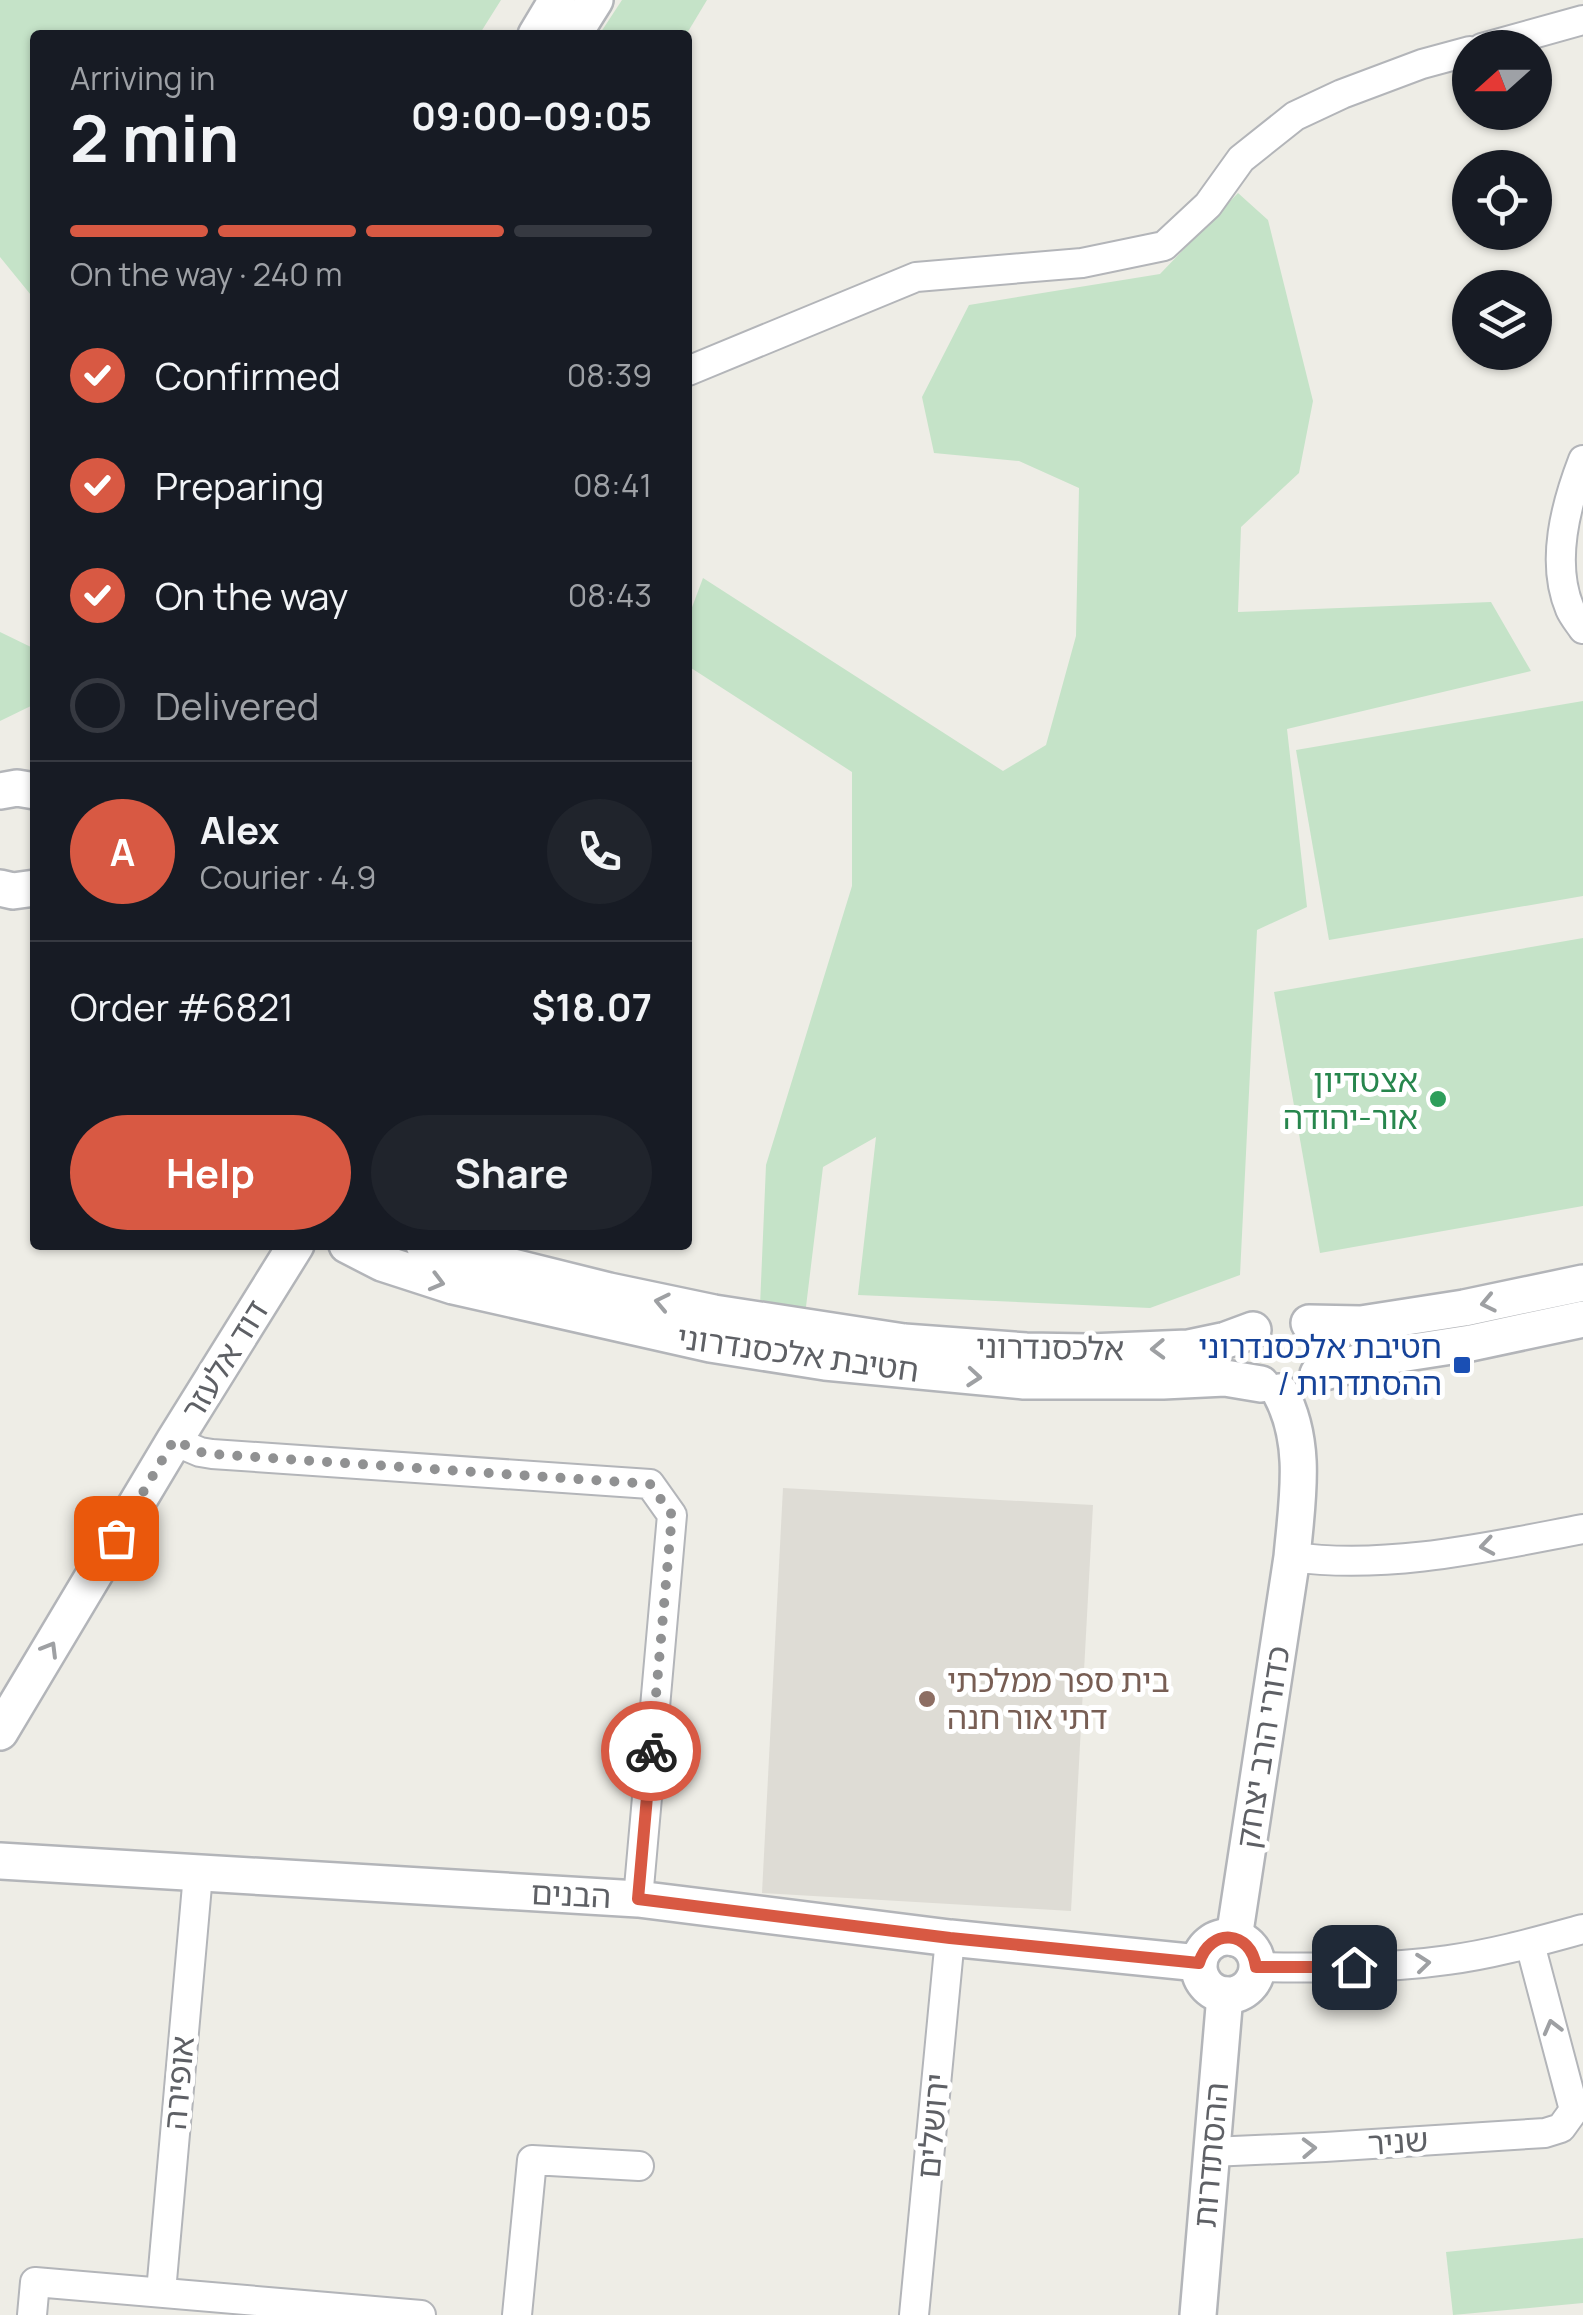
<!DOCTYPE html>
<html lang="en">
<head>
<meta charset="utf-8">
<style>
	:root { --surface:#171b24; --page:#20242c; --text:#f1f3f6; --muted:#9ea1a6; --line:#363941; --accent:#d85943 }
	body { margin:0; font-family:Manrope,"Noto Sans Hebrew",sans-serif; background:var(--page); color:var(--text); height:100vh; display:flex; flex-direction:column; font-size:38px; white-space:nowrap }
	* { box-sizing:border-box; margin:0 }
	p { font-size:32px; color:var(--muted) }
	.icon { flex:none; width:55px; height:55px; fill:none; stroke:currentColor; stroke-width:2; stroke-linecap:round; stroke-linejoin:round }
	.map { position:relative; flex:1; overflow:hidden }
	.panel { position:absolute; left:30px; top:30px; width:662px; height:1220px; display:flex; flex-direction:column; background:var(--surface); border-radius:10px; box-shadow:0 2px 8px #0004 }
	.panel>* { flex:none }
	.needle { width:65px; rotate:249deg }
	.tools { position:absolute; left:1452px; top:30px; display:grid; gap:20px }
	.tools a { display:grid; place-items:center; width:100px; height:100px; border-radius:50%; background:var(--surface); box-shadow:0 2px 8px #0004; font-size:50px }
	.pin { position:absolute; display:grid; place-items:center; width:85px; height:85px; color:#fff; margin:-42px; border-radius:20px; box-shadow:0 5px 15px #0006 }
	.courier { position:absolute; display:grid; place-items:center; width:100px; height:100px; margin:-50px; border:8px solid #d85943; border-radius:50%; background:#fff; color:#222; box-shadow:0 2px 12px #0007 }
	.overview em { font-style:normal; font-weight:700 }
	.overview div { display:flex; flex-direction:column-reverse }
	.overview { display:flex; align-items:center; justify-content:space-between; height:170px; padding:0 40px }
	h1 { font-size:65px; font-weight:700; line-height:75px }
	.bar { display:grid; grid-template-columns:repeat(4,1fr); gap:15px 10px; align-content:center; height:120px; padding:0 40px }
	.bar i { height:12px; border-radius:8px; background:var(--line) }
	.bar .selected { background:var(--accent) }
	.bar p { grid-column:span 4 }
	.line { display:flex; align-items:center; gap:25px; padding:0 40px; border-top:2px solid var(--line) }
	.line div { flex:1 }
	.round { display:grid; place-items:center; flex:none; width:105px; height:105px; border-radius:52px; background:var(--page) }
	ol { padding:0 40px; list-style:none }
	li { display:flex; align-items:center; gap:30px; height:110px }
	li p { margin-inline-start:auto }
	li .icon { padding:10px; border-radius:50%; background:var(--accent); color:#fff; stroke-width:4 }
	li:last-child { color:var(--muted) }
	li i { width:55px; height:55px; border:5px solid var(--line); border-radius:50% }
	.cta { display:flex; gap:20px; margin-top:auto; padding:20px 40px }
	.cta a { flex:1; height:115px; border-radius:60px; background:var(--accent); color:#fff; font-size:40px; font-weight:700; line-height:115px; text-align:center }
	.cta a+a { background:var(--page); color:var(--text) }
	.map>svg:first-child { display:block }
	.education { fill:#dedcd5 }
	.green { fill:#c5e3c8 }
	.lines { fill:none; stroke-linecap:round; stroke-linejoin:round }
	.minor-casing { stroke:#b3b5b9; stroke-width:32 }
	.tertiary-casing { stroke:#b3b5b9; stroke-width:40 }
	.minor { stroke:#fff; stroke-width:28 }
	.tertiary { stroke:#fff; stroke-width:35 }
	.oneway { stroke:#9ea0a3 }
	.done { stroke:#909192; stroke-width:10; stroke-dasharray:0 18 }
	.route { stroke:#d85943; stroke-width:12 }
	.leisure-dot { fill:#2e9e5b; stroke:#fff; stroke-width:4 }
	.transit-dot { fill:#1a4fb4; stroke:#fff; stroke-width:4 }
	.education-dot { fill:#8d6e63; stroke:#fff; stroke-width:4 }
	.labels { text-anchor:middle; stroke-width:10; stroke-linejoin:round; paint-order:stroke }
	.leisure-label { font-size:32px; fill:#27864d; stroke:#fff; text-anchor:end }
	.transit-label { font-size:32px; fill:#164399; stroke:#fff; text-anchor:end }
	.street-label { font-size:32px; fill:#5e6065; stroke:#fff }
	.education-label { font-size:32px; fill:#785e54; stroke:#fff; text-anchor:start }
</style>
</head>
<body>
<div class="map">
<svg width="1583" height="2315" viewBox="0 0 1583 2315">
	<rect width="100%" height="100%" fill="#eeede6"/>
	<!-- education -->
	<polygon class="education" points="783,1488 1093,1505 1071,1911 762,1893"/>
	<!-- green -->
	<g class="green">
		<polygon points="0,0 501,0 479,35 35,35 35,300 0,257"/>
		<polygon points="622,0 707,0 686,35 599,35"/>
		<polygon points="1238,193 1268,220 1313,401 1299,473 1241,527 1238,612 1491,602 1531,671 1287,729 1307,907 1257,930 1240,1275 1150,1308 858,1295 876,1137 823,1167 805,1315 760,1306 766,1165 852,886 852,772 688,666 688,618 703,578 1003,771 1046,745 1076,636 1079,488 1019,461 934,453 922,397 969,305 1160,274"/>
		<polygon points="0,632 35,649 35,704 0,721"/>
		<polygon points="1583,701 1583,896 1329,940 1296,750"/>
		<polygon points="1583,938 1583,1206 1320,1253 1274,992"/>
		<polygon points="1583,2238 1583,2303 1453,2315 1446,2252"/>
	</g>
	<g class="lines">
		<!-- minor casing -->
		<g class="minor-casing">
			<g id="minor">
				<polyline points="1482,48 1583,20"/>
				<polyline points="688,371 916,277 1082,263 1164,246 1208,205 1241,159 1295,116 1342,94 1422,64 1470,51"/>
				<path d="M1583,460C1566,504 1550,562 1570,609C1573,616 1579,623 1583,629"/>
				<polyline points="174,1441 200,1452 212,1454 650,1484 672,1515 638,1899"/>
				<path d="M1292,1557C1389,1570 1488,1547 1583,1529"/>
				<path d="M1256,1967C1320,1968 1385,1969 1448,1960C1494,1954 1539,1941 1583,1929"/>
				<polyline points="1211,2152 1325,2147 1545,2133 1561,2128 1574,2110 1530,1944"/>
				<polyline points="161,2292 198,1874"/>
				<polyline points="32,2315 35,2282 421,2315"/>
				<polyline points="517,2315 532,2160 639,2166"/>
				<polyline points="914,2315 950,1938"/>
			</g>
		</g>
		<!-- tertiary casing -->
		<g class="tertiary-casing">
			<g id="tertiary">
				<polyline points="536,35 557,0"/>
				<polyline points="573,35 595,0"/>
				<polyline points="0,791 17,788 35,791"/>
				<polyline points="0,888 13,891 35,888"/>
				<polyline points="347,1245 382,1263 453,1286 710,1344 825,1362 1024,1381 1163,1381 1225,1378 1261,1384"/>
				<polyline points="424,1245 609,1291 714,1313 904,1342 1026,1351 1089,1352 1188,1348 1226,1340 1253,1330"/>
				<polyline points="1309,1323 1361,1324 1464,1308 1583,1283"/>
				<polyline points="1318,1374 1374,1358 1471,1343 1583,1319"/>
				<polyline points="0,1732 174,1441 296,1245"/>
				<polyline points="0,1861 638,1899 950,1938 1199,1963"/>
				<circle cx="1228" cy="1966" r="29"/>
				<path d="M1234,1938L1292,1557C1297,1501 1308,1443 1280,1392"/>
				<polyline points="1198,2315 1225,1995"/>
			</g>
		</g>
		<!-- minor -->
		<use href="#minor" class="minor"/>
		<!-- tertiary -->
		<use href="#tertiary" class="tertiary"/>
	</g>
	<!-- one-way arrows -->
	<defs><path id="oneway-chevron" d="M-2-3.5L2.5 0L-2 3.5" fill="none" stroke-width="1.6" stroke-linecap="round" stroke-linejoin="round" transform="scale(2.5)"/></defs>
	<g class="oneway">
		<use href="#oneway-chevron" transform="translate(437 1282) rotate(15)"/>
		<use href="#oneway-chevron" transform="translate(662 1302) rotate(-168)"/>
		<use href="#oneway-chevron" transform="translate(1488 1303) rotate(168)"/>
		<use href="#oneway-chevron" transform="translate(1158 1349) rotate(178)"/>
		<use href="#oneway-chevron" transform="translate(974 1377) rotate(5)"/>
		<use href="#oneway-chevron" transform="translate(1487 1546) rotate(171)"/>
		<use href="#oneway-chevron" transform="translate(50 1649) rotate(-59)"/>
		<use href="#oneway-chevron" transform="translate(1423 1963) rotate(-6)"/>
		<use href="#oneway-chevron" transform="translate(1552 2027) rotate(-105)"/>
		<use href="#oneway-chevron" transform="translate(1309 2148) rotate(-2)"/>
	</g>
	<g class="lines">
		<!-- done -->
		<polyline class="done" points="116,1538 174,1440 200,1452 212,1454 650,1484 672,1515 651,1751"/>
		<!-- route -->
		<path class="route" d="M651,1751L638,1899L950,1938L1199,1963C1210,1927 1251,1930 1256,1967H1354"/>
	</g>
	<!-- markers -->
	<circle class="leisure-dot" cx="1438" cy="1099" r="10"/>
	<rect class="transit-dot" x="1452" y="1355" width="20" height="20" rx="5"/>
	<circle class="education-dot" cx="927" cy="1699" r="10"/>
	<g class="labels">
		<!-- leisure labels -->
		<g class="leisure-label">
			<text x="1418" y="1092">אצטדיון<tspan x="1418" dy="37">אור-יהודה</tspan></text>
		</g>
		<!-- transit labels -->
		<g class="transit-label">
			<text x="1442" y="1358">חטיבת אלכסנדרוני<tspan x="1442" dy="37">/ ההסתדרות</tspan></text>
		</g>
		<!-- street labels -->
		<g class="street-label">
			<text transform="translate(1050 1348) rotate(1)" y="11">אלכסנדרוני</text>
			<text transform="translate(798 1354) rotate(8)" y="11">חטיבת אלכסנדרוני</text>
			<text transform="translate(225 1360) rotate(-58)" y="11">דוד אלעזר</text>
			<text transform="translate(1263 1747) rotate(-81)" y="11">כדורי הרב יצחק</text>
			<text transform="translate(571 1895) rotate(3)" y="11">הבנים</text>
			<text transform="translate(179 2083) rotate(-85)" y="11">אופירה</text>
			<text transform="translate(933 2126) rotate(-85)" y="11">ירושלים</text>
			<text transform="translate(1398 2142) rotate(-4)" y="11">שניר</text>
			<text transform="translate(1211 2155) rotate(-85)" y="11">ההסתדרות</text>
		</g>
		<!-- education labels -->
		<g class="education-label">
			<text x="947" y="1692">בית ספר ממלכתי<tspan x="947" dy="37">דתי אור חנה</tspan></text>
		</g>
	</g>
</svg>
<div class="tools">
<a><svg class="needle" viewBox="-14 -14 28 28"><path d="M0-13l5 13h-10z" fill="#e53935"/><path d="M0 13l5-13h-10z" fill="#9ea1a6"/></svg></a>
<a><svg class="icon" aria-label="locate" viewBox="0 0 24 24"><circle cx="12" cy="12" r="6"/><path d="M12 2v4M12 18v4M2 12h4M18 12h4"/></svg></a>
<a><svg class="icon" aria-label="layers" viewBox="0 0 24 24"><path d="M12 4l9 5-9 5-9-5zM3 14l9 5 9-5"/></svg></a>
</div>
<div class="pin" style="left:116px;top:1538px;background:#ea580c"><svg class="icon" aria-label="bag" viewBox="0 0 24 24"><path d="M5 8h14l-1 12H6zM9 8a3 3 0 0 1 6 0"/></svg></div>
<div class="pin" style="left:1354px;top:1967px;background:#1f2937"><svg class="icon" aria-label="home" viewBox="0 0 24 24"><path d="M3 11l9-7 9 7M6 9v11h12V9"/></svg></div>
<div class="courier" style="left:651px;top:1751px"><svg class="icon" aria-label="bike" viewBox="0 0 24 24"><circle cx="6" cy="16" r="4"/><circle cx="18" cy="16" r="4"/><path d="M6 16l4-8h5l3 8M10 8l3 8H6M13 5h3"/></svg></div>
<section class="panel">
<div class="overview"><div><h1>2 min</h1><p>Arriving in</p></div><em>09:00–09:05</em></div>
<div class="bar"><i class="selected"></i><i class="selected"></i><i class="selected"></i><i></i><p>On the way · 240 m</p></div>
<ol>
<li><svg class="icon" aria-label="check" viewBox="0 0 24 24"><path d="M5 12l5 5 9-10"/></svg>Confirmed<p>08:39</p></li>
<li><svg class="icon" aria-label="check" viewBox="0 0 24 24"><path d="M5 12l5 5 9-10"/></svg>Preparing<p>08:41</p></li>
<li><svg class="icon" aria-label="check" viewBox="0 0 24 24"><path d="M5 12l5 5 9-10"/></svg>On the way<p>08:43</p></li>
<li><i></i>Delivered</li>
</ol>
<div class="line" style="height:180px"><b class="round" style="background:var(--accent);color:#fff">A</b><div><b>Alex</b><p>Courier · 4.9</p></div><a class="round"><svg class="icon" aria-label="phone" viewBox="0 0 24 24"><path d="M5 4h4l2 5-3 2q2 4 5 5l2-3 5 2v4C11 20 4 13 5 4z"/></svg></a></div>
<div class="line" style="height:130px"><div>Order #6821</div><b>$18.07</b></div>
<div class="cta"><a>Help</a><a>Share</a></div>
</section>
</div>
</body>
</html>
